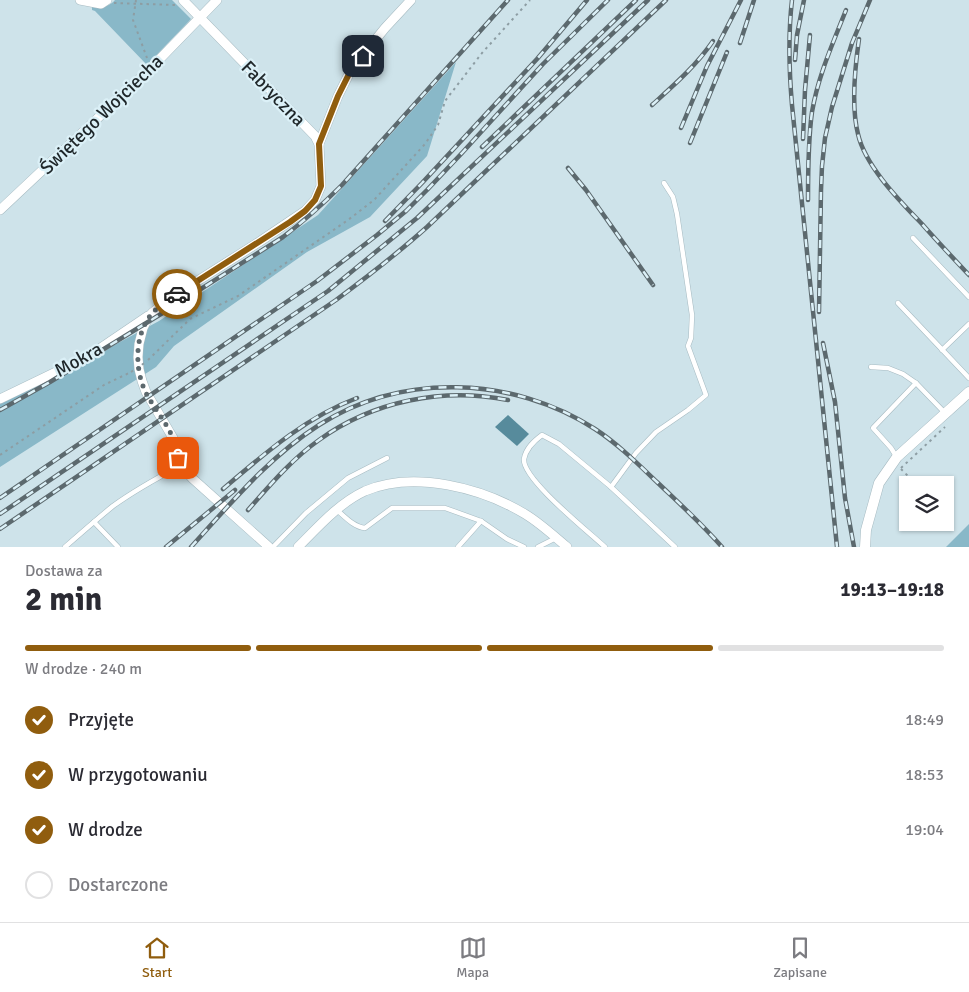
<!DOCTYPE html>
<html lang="pl">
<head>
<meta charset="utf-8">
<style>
	:root { --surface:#fff; --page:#f2f2f3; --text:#2b2b33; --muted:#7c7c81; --line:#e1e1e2; --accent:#905d0e }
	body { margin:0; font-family:Signika,sans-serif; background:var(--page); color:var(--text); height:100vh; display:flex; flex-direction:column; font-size:19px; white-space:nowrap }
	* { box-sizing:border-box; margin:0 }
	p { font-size:16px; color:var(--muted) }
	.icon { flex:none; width:28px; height:28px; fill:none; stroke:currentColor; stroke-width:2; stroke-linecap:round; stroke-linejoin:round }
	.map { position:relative; height:547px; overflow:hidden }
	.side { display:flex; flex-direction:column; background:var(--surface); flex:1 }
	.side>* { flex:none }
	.fabs { position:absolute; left:899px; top:476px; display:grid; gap:10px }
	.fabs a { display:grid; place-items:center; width:55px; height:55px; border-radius:0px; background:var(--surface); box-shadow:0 1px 4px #0004; font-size:25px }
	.pin { position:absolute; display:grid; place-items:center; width:42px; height:42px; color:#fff; margin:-21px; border-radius:10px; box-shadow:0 2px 8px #0006 }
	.courier { position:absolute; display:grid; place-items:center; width:50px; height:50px; margin:-25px; border:4px solid #905d0e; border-radius:50%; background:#fff; color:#222; box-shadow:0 1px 6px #0007 }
	.head em { font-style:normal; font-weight:700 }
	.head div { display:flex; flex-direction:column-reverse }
	.head { display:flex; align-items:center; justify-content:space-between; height:85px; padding:0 25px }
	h1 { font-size:32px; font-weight:700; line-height:38px }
	.bar { display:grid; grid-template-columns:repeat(4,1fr); gap:8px 5px; align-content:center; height:60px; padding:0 25px }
	.bar i { height:6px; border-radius:4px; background:var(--line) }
	.bar .on { background:var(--accent) }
	.bar p { grid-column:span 4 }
	ol { padding:0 25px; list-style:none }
	li { display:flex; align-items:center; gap:15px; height:55px }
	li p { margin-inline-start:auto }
	li .icon { padding:5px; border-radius:50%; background:var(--accent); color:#fff; stroke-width:4 }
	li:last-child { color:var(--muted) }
	li i { width:28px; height:28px; border:2px solid var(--line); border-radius:50% }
	.dock { display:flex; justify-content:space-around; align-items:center; height:70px; border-top:1px solid var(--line); background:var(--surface); font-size:14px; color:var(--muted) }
	.dock a { display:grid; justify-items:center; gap:2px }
	.dock .on { color:var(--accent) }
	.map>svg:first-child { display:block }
	.green { fill:#89b8c8 }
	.water { fill:#578b9c }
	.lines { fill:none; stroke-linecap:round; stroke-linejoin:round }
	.service-casing { stroke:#a7bbc2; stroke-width:5.5 }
	.minor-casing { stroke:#a7bbc2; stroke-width:10 }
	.tertiary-casing { stroke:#a7bbc2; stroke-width:11 }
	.path { stroke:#8d9da3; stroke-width:2; stroke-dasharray:2.5 4; stroke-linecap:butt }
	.service { stroke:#fff; stroke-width:4.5 }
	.minor { stroke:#fff; stroke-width:9 }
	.tertiary { stroke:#fff; stroke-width:10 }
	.rail-casing { stroke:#5c696e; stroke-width:4.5 }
	.rail { stroke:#dbf0f7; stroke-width:2.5; stroke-dasharray:8; stroke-linecap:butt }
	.path-bridge { stroke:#8d9da3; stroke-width:2; stroke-dasharray:2.5 4; stroke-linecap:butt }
	.done { stroke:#5c686d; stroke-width:5; stroke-dasharray:0 9 }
	.route { stroke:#905d0e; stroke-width:6 }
	.labels { text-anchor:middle; stroke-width:4.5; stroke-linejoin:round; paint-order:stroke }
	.street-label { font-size:19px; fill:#1e2629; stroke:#dbf0f7 }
</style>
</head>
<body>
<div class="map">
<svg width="969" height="547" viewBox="0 0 969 547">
	<rect width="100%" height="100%" fill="#cee3ea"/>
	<!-- green -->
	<g class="green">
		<path d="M115,0H172L191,19L147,65L95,11L92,10V7C101,8 109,7 115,0Z"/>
		<polygon points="456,62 427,156 370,217 307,252 174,346 156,367 0,467 0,402 68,370 159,321 318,215"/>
		<polygon points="969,524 969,547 946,547"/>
	</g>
	<!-- water -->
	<polygon class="water" points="508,415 529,434 517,446 495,427"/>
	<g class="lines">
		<!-- service casing -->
		<g class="service-casing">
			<g id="service">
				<polyline points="913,238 969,297"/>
				<polyline points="898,303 969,378"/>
				<polyline points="942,350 969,324"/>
				<polyline points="871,367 888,368 903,374 916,383"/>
				<polyline points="896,456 891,448 873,428 916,383 945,413"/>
				<polyline points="611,487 636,453 656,432 688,410 706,395 688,346 691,338 692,315 677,214 673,197 664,183"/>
				<path d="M337,510C345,517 354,527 365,528L392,508H445L481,521L507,539L524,547"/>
				<polyline points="94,522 118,547"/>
				<path d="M65,547C81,533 97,519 113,506C134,491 157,478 180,466"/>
				<polyline points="273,547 306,513 348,478 387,458"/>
				<polyline points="458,547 481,521"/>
				<polyline points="538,547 556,538"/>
				<path d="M605,547C589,532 522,479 524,459C526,448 534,441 542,435L559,444L611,487L675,547"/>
			</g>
		</g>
		<!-- minor casing -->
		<g class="minor-casing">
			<g id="minor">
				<polyline points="80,0 101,4 107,0"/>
				<polyline points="183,0 315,136 319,144 321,186 315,200 305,211 259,242 169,299 152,313 148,318 143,328 139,344 138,357 139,369 142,381 146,392 173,438 178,448 178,458 181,466 193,479 269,547"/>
				<polyline points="319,144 338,96 351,70 385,28 411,0"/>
				<polyline points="0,210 151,68 217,0"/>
				<polyline points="0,399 89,356 148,316"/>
				<path d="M298,547C318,527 339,503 365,491C414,470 482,488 525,514C540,523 554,536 567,547"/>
			</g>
		</g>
		<!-- tertiary casing -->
		<g class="tertiary-casing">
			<polyline id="tertiary" points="865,547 866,530 879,483 897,457 969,392"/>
		</g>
		<!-- path -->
		<g class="path">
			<polyline points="136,0 133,20 147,58"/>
			<polyline points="114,3 176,5"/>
			<polyline points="148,360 190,319 238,296 348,220 374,200 425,144 438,125 445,101 482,53 530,0"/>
			<polyline points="0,455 104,385 131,372"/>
			<polyline points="901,468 945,427"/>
			<polyline points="901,469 909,477"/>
		</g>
		<!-- service -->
		<use href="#service" class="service"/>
		<!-- minor -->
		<use href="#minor" class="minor"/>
		<!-- tertiary -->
		<use href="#tertiary" class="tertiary"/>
		<!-- rail casing -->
		<g class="rail-casing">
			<g id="rail">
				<path d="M792,0C788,35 789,70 792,105L837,547"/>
				<path d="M859,39C855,67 851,107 858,134C865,166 900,201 922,224C937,241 953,258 969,275"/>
				<polyline points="740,43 754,0"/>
				<polyline points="795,60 797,35 804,0"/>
				<path d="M652,105C674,85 696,66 713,41"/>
				<polyline points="681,128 707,66 741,0"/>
				<polyline points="803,139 805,90 810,35"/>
				<polyline points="690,143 727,52"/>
				<polyline points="482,147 636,0"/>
				<polyline points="568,168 586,190 653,285"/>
				<path d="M808,200C808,170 808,141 812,112C818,76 833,43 846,10"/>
				<polyline points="385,221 422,183 537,59 587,0"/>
				<polyline points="819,312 821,190 822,166 825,138 832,107 852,43 870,0"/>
				<polyline points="823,343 835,402 845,498 854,547"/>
				<path d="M0,410L50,382L174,306L283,237C304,221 323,204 342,185L508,0"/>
				<path d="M223,489C264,454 306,417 357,398"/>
				<polyline points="0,498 317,281 377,235 406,211 427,190 462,153 543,64 608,0"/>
				<path d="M248,510C270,485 292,459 319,440C373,401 443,387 508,400"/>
				<polyline points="0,514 328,291 417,218 648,0"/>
				<path d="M0,529L336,300C367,277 398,253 427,227L666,0"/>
				<polyline points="166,547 235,490"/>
				<path d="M191,547C231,503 269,457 319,425C402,372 513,376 595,429C618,444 638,464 658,483C680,504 702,524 722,547"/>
			</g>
		</g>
		<!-- rail -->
		<use href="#rail" class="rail"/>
		<!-- path-bridge -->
		<polyline class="path-bridge" points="131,372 146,362"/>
	</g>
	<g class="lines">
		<!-- done -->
		<path class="done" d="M177,294C168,300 157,307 150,316C134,337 135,371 146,393C157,414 177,434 178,458"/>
		<!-- route -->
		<polyline class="route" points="177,294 290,222 305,211 315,200 321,186 319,144 338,96 351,70 363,56"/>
	</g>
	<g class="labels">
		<!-- street labels -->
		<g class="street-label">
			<text transform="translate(274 93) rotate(46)" y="7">Fabryczna</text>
			<text transform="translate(101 114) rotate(-44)" y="7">Świętego Wojciecha</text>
			<text transform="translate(78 359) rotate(-29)" y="7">Mokra</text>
		</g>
	</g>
</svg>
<div class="fabs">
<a><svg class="icon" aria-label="layers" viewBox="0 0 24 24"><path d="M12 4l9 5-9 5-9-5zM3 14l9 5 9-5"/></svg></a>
</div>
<div class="pin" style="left:178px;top:458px;background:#ea580c"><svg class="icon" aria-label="bag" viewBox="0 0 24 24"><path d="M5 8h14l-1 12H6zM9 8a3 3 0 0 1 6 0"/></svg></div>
<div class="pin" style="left:363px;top:56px;background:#1f2937"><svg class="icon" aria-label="home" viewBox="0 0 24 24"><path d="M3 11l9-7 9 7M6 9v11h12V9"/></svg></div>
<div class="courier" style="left:177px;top:294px"><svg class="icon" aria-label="car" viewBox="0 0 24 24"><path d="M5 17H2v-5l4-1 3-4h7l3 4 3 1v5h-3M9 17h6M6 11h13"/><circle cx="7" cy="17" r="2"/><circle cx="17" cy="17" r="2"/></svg></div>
</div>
<section class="side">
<div class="head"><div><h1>2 min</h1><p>Dostawa za</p></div><em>19:13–19:18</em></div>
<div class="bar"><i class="on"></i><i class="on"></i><i class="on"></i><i></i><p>W drodze · 240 m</p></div>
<ol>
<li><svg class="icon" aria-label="check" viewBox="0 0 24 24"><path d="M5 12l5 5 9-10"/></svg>Przyjęte<p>18:49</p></li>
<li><svg class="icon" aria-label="check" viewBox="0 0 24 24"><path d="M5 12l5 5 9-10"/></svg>W przygotowaniu<p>18:53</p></li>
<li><svg class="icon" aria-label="check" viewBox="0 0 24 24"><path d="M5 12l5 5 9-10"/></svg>W drodze<p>19:04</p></li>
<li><i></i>Dostarczone</li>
</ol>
</section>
<nav class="dock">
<a class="on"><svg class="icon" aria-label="home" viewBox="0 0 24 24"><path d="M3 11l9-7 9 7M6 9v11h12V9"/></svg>Start</a>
<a><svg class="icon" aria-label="map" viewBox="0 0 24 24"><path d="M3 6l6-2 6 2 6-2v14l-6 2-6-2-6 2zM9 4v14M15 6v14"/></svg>Mapa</a>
<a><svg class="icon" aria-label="saved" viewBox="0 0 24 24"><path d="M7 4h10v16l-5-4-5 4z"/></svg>Zapisane</a>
</nav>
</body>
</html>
